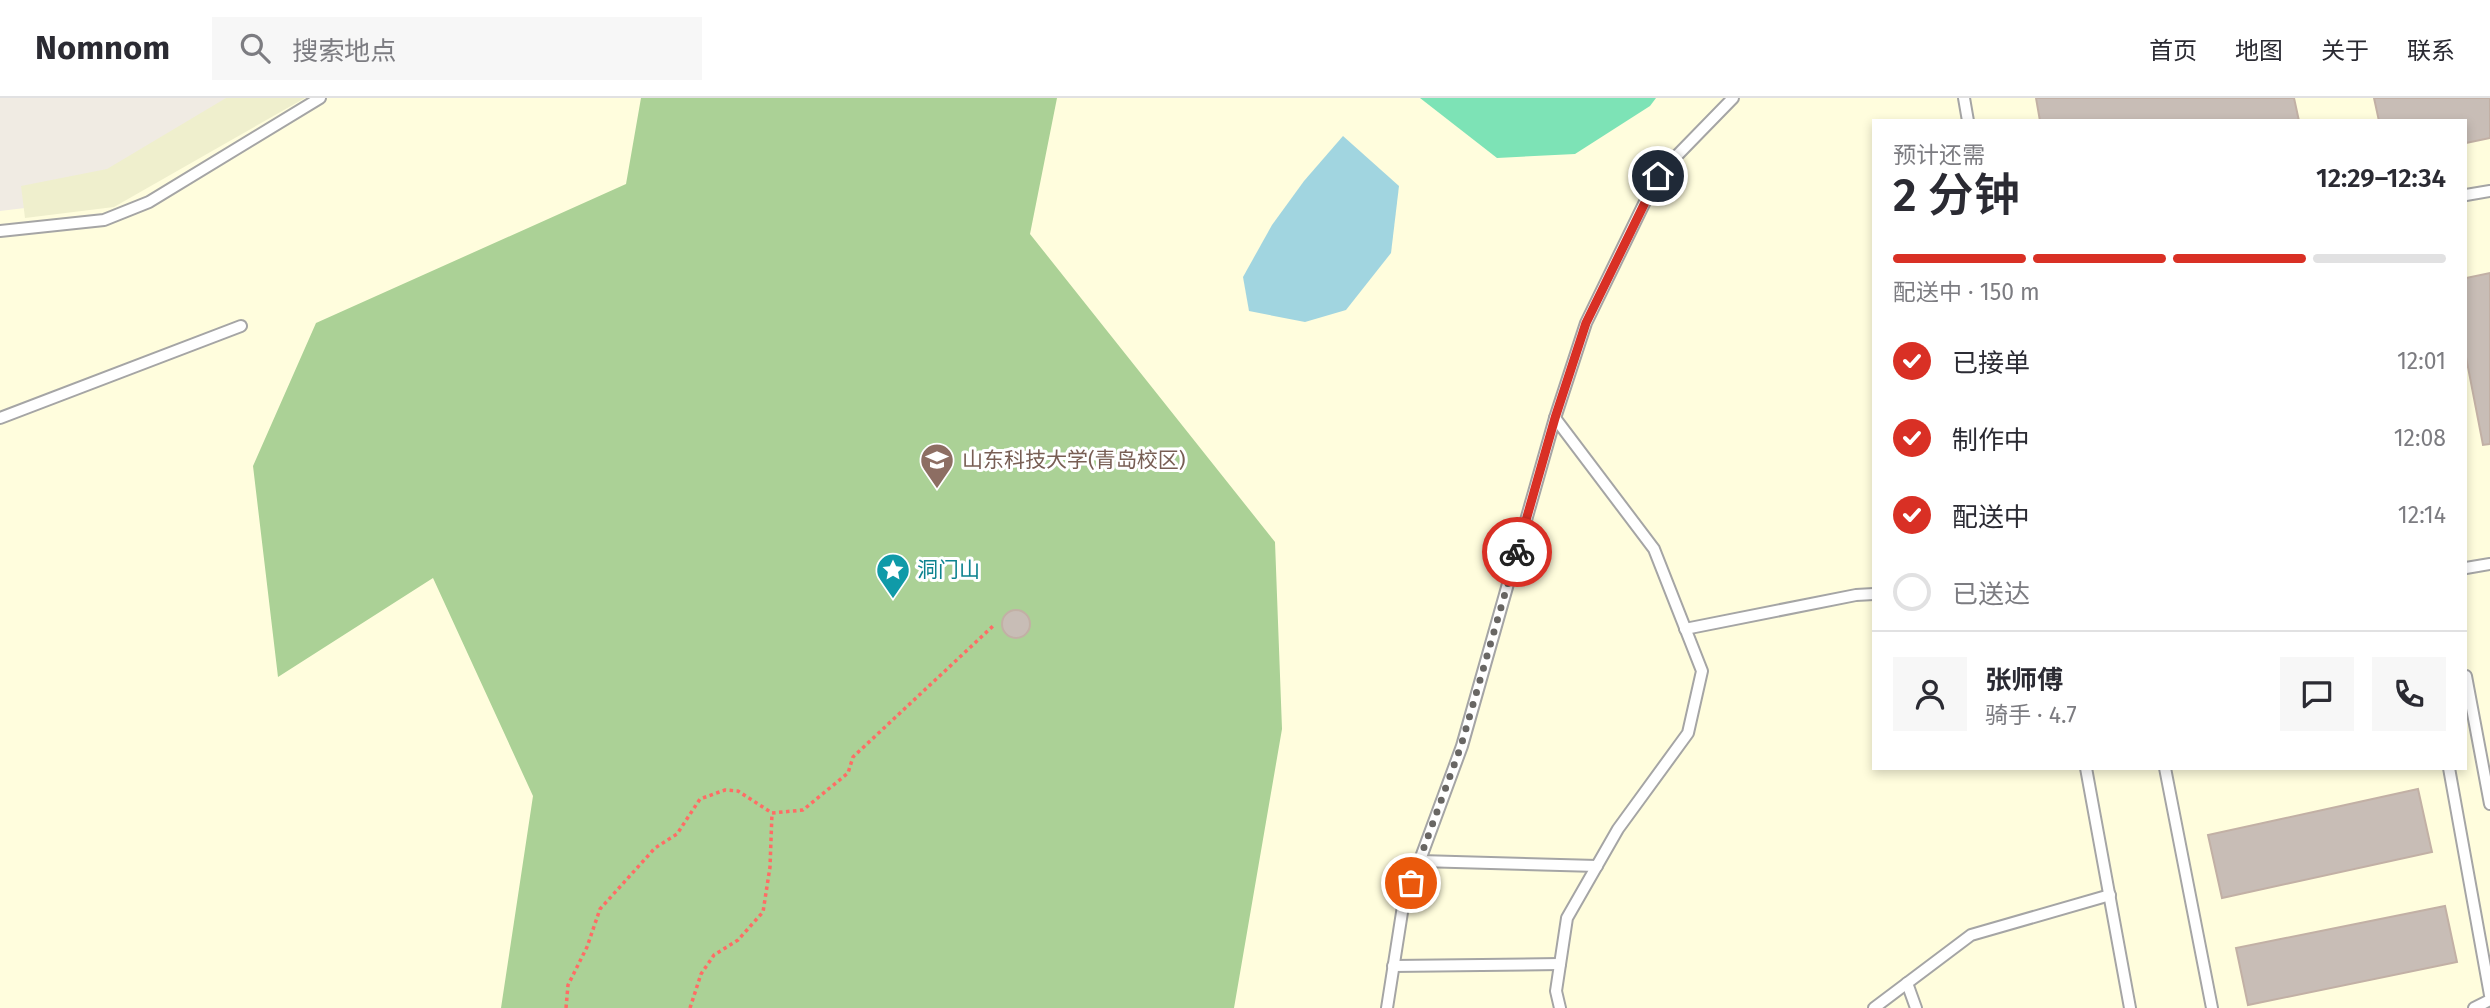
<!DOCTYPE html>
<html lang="zh">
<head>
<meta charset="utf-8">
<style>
	:root { --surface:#fff; --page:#f7f7f7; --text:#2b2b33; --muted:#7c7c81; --line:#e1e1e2; --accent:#d93025 }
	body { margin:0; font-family:"Fira Sans","Noto Sans SC",sans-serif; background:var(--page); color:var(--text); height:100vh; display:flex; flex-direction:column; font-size:26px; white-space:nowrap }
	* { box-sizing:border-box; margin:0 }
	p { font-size:23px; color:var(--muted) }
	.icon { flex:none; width:38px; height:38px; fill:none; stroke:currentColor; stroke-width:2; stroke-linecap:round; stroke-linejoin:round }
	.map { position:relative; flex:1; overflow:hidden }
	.side { position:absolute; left:1872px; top:21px; width:595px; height:651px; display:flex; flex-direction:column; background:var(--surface); border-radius:0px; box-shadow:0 4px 10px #0003 }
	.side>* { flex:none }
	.pin { position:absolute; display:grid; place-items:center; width:60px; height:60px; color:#fff; margin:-30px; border:4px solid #fff; border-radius:50%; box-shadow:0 2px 7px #0007 }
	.courier { position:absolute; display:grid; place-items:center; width:70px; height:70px; margin:-35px; border:5px solid #d93025; border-radius:50%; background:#fff; color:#222; box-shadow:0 2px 9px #0007 }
	.head em { font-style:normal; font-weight:600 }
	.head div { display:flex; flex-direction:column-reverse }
	.head { display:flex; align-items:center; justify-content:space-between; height:119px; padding:0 21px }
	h1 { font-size:46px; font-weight:600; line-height:52px }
	.bar { display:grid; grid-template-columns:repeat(4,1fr); gap:10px 7px; align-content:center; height:84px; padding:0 21px }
	.bar i { height:9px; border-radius:5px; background:var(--line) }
	.bar .selected { background:var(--accent) }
	.bar p { grid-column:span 4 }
	.line { display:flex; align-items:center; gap:18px; padding:0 21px; border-top:2px solid var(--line) }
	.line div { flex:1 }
	.round { display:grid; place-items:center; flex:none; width:74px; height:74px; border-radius:0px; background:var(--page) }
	ol { padding:0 21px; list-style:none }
	li { display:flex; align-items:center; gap:21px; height:77px }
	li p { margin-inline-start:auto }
	li .icon { padding:7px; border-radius:50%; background:var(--accent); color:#fff; stroke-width:4 }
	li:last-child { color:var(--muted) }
	li i { width:38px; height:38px; border:4px solid var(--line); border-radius:50% }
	header { display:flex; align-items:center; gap:42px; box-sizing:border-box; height:98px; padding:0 35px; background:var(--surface); border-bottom:2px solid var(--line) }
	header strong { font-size:33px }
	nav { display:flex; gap:38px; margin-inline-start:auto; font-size:24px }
	.search { width:490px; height:63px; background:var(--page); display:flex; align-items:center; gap:18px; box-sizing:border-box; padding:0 24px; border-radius:0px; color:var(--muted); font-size:26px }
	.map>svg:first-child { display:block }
	.education { fill:#fffddd; fill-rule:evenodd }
	.farmland { fill:#efefcd }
	.forest { fill:#abd196 }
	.pitch { fill:#7de3b6 }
	.water { fill:#a1d5e0 }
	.building { fill:#c8bdb6; stroke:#c2b0a5; stroke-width:2 }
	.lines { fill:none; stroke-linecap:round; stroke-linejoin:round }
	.lane-casing { stroke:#a5a5a5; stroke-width:14 }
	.path { stroke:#ff6c65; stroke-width:3.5; stroke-dasharray:3.5 3.5; stroke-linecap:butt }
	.lane { stroke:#fff; stroke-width:10 }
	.done { stroke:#686663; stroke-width:7; stroke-dasharray:0 12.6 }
	.route { stroke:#d93025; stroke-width:9 }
	.labels { text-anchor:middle; stroke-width:6; stroke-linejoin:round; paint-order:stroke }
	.education-label { font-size:21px; fill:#785e54; stroke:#fff; text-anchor:start }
	.culture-label { font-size:21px; fill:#0d838f; stroke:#fff; text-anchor:start }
</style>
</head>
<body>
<header>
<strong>Nomnom</strong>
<div class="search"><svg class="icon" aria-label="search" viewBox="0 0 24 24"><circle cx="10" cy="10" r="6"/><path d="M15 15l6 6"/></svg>搜索地点</div>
<nav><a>首页</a><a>地图</a><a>关于</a><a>联系</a></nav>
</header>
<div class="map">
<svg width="2490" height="910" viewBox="0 0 2490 910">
	<rect width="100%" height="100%" fill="#f0ebe3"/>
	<!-- education -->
	<path class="education" d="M275,0H2490V910H0V113L108,100ZM1874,23H2466V670H1874Z"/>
	<!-- farmland -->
	<polygon class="farmland" points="226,0 305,0 114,109 25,120 21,88 107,71"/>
	<!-- forest -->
	<polygon class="forest" points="641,0 1057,0 1030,136 1275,444 1282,631 1234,910 501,910 533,698 433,480 278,579 253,368 316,225 626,86"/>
	<!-- pitch -->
	<polygon class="pitch" points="1420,0 1656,0 1650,8 1575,56 1497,60"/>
	<!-- water -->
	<polygon class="water" points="1343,38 1399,88 1391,155 1346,212 1305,224 1249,213 1243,179 1272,127 1304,83"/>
	<!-- building -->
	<g class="building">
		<polygon points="2036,0 2294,0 2299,23 2040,23"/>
		<polygon points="2374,0 2490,0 2490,40 2466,45 2466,23 2379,23"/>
		<polygon points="2490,175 2490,346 2483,347 2466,259 2466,180"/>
		<circle cx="1016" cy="526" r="14"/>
		<polygon points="2418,691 2432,754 2222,800 2208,737"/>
		<polygon points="2445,808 2457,864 2248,907 2236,850"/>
	</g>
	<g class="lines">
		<!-- lane casing -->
		<g class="lane-casing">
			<g id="lane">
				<polyline points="1964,0 1968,23"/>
				<polyline points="2466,97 2490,93"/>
				<polyline points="0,133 104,122 149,104 320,0"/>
				<polyline points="0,320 241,228"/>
				<polyline points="1555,320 1654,451 1702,573 1688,635 1618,731 1567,820 1556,893 1560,910"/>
				<polyline points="2466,470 2490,466"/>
				<polyline points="1685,531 1856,497 1874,496"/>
				<polyline points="2466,578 2490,706"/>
				<polyline points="2086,670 2130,910"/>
				<polyline points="2165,670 2212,910"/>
				<polyline points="2449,670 2490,897"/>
				<polyline points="1420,763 1597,768"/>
				<polyline points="1393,868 1560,866"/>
				<polyline points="1907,885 1916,910"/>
				<polyline points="1387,910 1403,808 1462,648 1555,320 1586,225 1658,77 1733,0"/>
				<polyline points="1874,910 1971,837 2110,797"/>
				<polyline points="2474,910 2490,902"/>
			</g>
		</g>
		<!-- path -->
		<g class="path">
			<polyline points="566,910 568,887 587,849 600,811 655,750 677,736 700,701 725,692 738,693 772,715 803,712 848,675 853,659 993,528"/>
			<polyline points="690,910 701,876 714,857 738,842 763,814 770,769 772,715"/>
		</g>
		<!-- lane -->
		<use href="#lane" class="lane"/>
	</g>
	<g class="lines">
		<!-- done -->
		<polyline class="done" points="1411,785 1461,648 1517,454"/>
		<!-- route -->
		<polyline class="route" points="1517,454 1555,320 1586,225 1658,78"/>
	</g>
	<!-- icons -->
	<defs>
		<g id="university-pin" transform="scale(1.75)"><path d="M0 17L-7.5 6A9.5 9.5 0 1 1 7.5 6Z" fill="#8d6e63" stroke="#fff"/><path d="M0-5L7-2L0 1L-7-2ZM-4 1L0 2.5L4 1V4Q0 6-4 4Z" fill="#fff"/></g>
		<g id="sight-pin" transform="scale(1.75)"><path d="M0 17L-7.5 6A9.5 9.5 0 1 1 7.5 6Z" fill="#0f9aa8" stroke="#fff"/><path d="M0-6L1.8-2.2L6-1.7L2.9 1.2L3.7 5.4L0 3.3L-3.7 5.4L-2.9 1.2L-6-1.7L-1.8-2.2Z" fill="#fff"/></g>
	</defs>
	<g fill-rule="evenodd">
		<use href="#university-pin" x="937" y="362"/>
		<use href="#sight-pin" x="893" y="472"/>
	</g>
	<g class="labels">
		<!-- education labels -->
		<g class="education-label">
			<text x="962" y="369">山东科技大学(青岛校区)</text>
		</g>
		<!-- culture labels -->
		<g class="culture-label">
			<text x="917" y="479">洞门山</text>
		</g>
	</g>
</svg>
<div class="pin" style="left:1411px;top:785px;background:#ea580c"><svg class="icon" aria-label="bag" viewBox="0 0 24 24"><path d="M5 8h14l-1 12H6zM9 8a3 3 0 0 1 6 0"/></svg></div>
<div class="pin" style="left:1658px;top:78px;background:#1f2937"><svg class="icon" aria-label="home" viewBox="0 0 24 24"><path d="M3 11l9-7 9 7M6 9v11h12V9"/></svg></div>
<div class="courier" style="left:1517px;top:454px"><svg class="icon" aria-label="bike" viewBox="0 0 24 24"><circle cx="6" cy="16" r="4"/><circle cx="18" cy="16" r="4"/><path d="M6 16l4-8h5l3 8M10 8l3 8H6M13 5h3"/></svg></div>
<section class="side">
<div class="head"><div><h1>2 分钟</h1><p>预计还需</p></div><em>12:29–12:34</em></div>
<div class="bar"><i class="selected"></i><i class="selected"></i><i class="selected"></i><i></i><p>配送中 · 150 m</p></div>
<ol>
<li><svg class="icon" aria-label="check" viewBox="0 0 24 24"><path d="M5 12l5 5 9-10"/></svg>已接单<p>12:01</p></li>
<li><svg class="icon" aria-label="check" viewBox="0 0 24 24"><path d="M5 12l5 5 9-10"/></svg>制作中<p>12:08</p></li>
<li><svg class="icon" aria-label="check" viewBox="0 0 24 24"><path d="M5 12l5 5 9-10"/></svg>配送中<p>12:14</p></li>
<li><i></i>已送达</li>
</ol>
<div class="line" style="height:126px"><a class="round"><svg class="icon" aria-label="person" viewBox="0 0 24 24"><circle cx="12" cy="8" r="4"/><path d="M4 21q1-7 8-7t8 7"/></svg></a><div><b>张师傅</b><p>骑手 · 4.7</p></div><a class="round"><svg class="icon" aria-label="chat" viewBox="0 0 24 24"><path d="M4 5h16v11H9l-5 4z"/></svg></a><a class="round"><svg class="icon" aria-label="phone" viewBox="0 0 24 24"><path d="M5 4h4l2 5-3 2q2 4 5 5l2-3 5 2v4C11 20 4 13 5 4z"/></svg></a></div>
</section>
</div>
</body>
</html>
